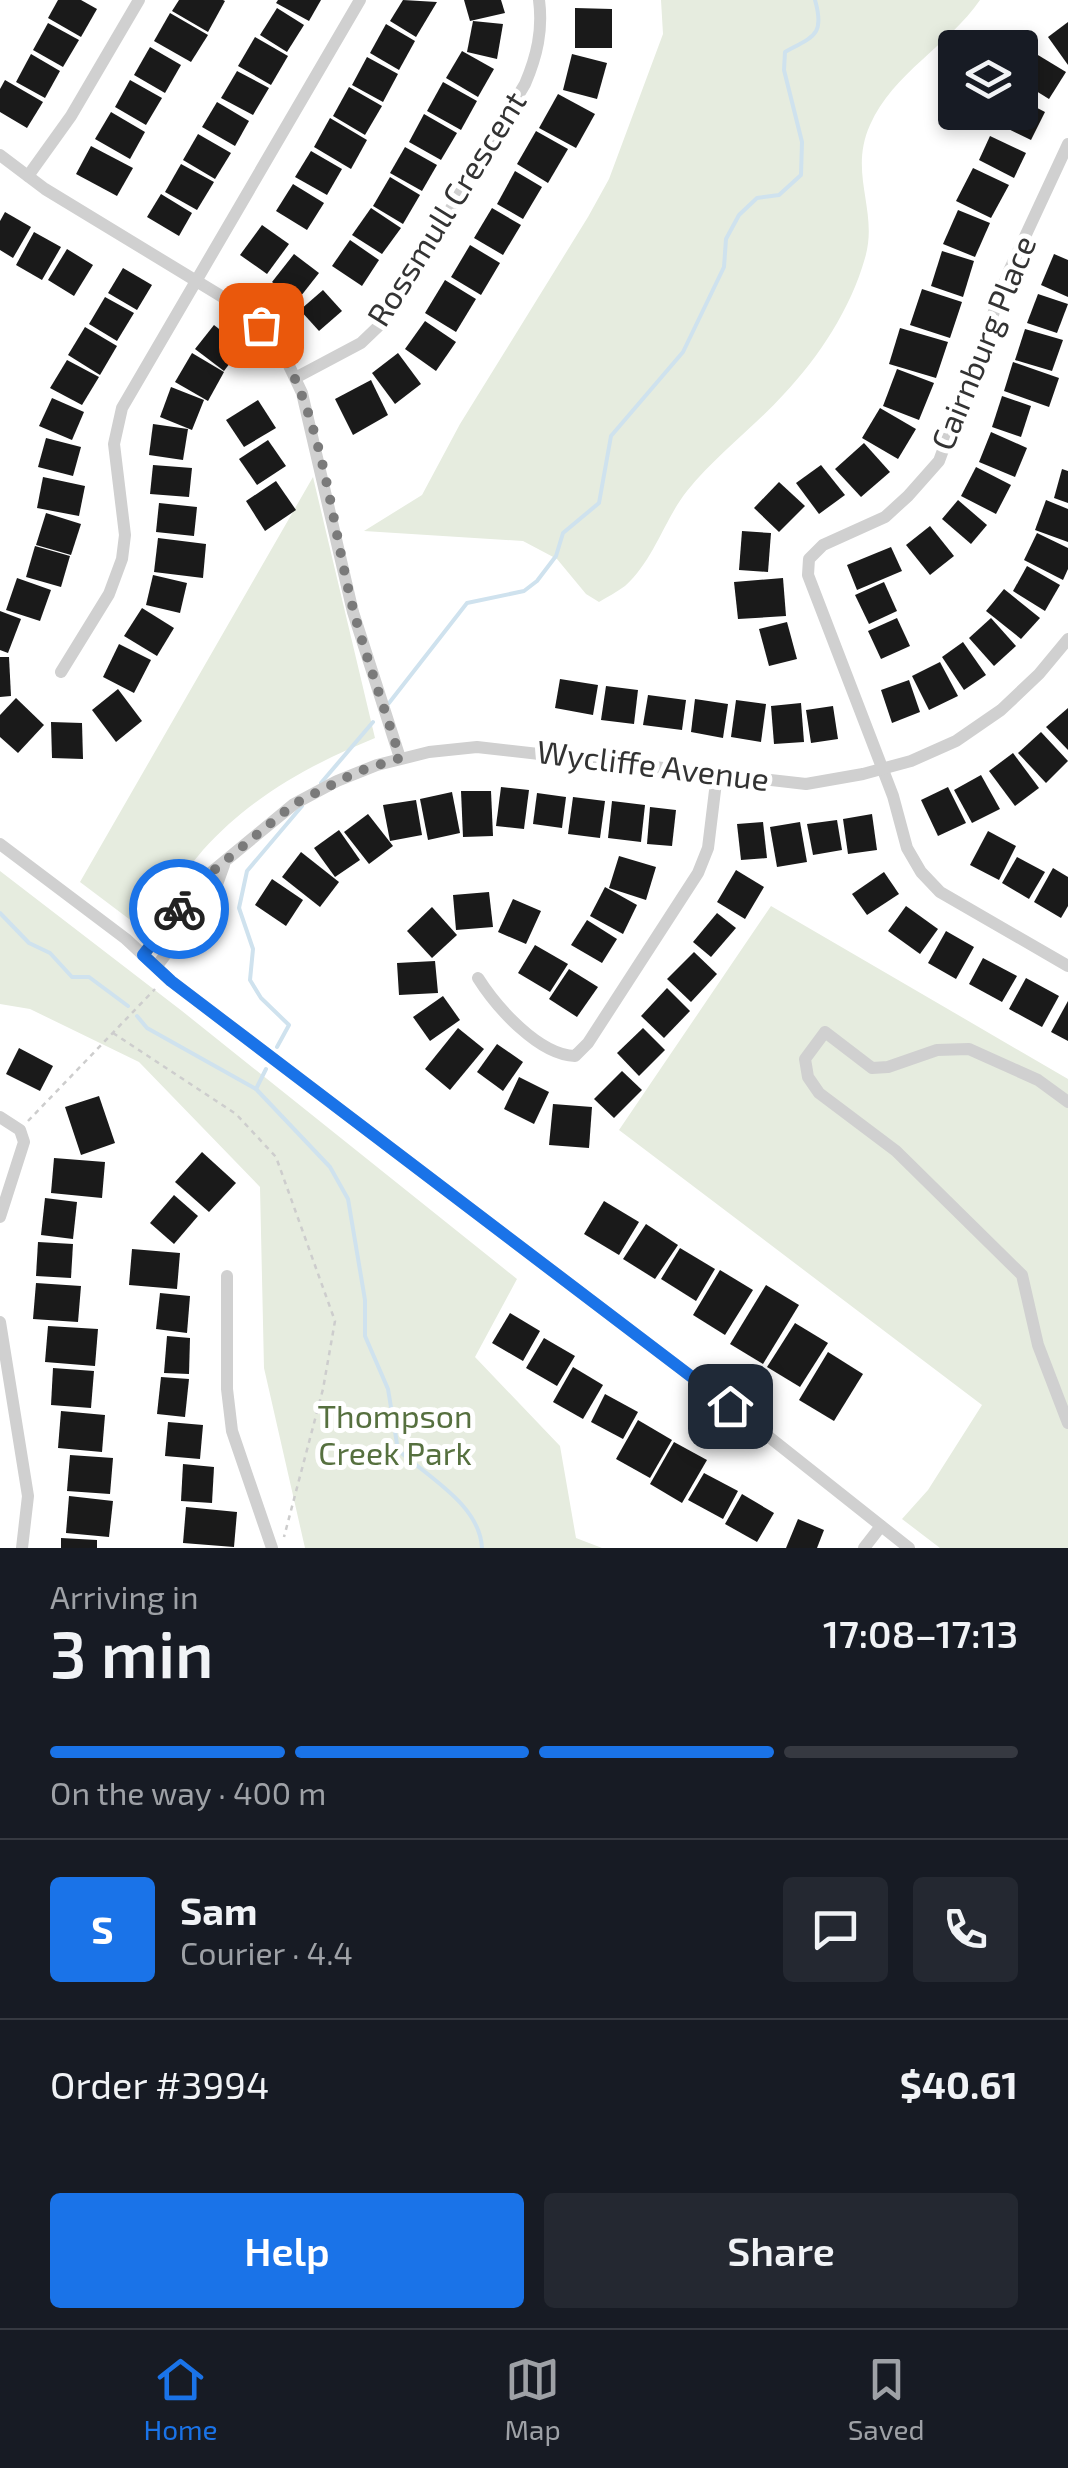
<!DOCTYPE html>
<html lang="en">
<head>
<meta charset="utf-8">
<style>
	:root { --surface:#171b24; --page:#242831; --text:#f1f3f6; --muted:#9ea1a6; --line:#363941; --accent:#1a73e8 }
	body { margin:0; font-family:"Exo 2",sans-serif; background:var(--page); color:var(--text); height:100vh; display:flex; flex-direction:column; font-size:38px; white-space:nowrap }
	* { box-sizing:border-box; margin:0 }
	p { font-size:32px; color:var(--muted) }
	.icon { flex:none; width:55px; height:55px; fill:none; stroke:currentColor; stroke-width:2; stroke-linecap:round; stroke-linejoin:round }
	.map { position:relative; height:1548px; overflow:hidden }
	.details { display:flex; flex-direction:column; background:var(--surface); flex:1 }
	.details>* { flex:none }
	.buttons { position:absolute; left:938px; top:30px; display:grid; gap:20px }
	.buttons a { display:grid; place-items:center; width:100px; height:100px; border-radius:10px; background:var(--surface); box-shadow:0 5px 15px #0003; font-size:50px }
	.pin { position:absolute; display:grid; place-items:center; width:85px; height:85px; color:#fff; margin:-42px; border-radius:20px; box-shadow:0 5px 15px #0006 }
	.courier { position:absolute; display:grid; place-items:center; width:100px; height:100px; margin:-50px; border:8px solid #1a73e8; border-radius:50%; background:#fff; color:#222; box-shadow:0 2px 12px #0007 }
	.summary em { font-style:normal; font-weight:600 }
	.summary div { display:flex; flex-direction:column-reverse }
	.summary { display:flex; align-items:center; justify-content:space-between; height:170px; padding:0 50px }
	h1 { font-size:65px; font-weight:600; line-height:75px }
	.bar { display:grid; grid-template-columns:repeat(4,1fr); gap:15px 10px; align-content:center; height:120px; padding:0 50px }
	.bar i { height:12px; border-radius:8px; background:var(--line) }
	.bar .on { background:var(--accent) }
	.bar p { grid-column:span 4 }
	.line { display:flex; align-items:center; gap:25px; padding:0 50px; border-top:2px solid var(--line) }
	.line div { flex:1 }
	.round { display:grid; place-items:center; flex:none; width:105px; height:105px; border-radius:10px; background:var(--page) }
	.cta { display:flex; gap:20px; margin-top:auto; padding:20px 50px }
	.cta a { flex:1; height:115px; border-radius:10px; background:var(--accent); color:#fff; font-size:40px; font-weight:600; line-height:115px; text-align:center }
	.cta a+a { background:var(--page); color:var(--text) }
	.dock { display:flex; justify-content:space-around; align-items:center; height:140px; border-top:2px solid var(--line); background:var(--surface); font-size:28px; color:var(--muted) }
	.dock a { display:grid; justify-items:center; gap:5px }
	.dock .on { color:var(--accent) }
	.map>svg:first-child { display:block }
	.green { fill:#e6ecdf }
	.lines { fill:none; stroke-linecap:round; stroke-linejoin:round }
	.stream { stroke:#cfe2ee; stroke-width:4 }
	.building { fill:#1a1a1a }
	.path { stroke:#cdcdcd; stroke-width:2.5; stroke-dasharray:5 5; stroke-linecap:butt }
	.minor { stroke:#d0d0d0; stroke-width:12 }
	.done { stroke:#7a7a7a; stroke-width:10; stroke-dasharray:0 18 }
	.route { stroke:#1a73e8; stroke-width:12 }
	.labels { text-anchor:middle; stroke-width:10; stroke-linejoin:round; paint-order:stroke }
	.street-label { font-size:32px; fill:#333; stroke:#fff }
	.park-label { font-size:32px; fill:#56703f; stroke:#fff }
</style>
</head>
<body>
<div class="map">
<svg width="1068" height="1548" viewBox="0 0 1068 1548">
	<rect width="100%" height="100%" fill="#fff"/>
	<!-- green -->
	<g class="green">
		<path d="M661,0H980C949,45 893,73 870,125C848,174 879,211 865,258C851,308 819,357 784,394C753,428 716,455 687,491C664,520 654,560 625,586C617,592 607,597 599,602L586,594L557,559L523,541L364,531L422,495L460,424L588,217L609,179L663,34Z"/>
		<path d="M313,477L375,738C309,765 251,797 203,850C181,875 164,906 141,928L80,882Z"/>
		<polygon points="0,871 182,1011 517,1279 475,1357 560,1446 576,1538 602,1548 305,1548 264,1368 260,1187 139,1062 30,1009 0,1004"/>
		<polygon points="771,906 1068,1079 1068,1548 940,1548 902,1519 928,1490 982,1405 619,1130"/>
	</g>
	<g class="lines">
		<!-- stream -->
		<g class="stream">
			<path d="M389,703L467,603L524,591L537,581L556,556L563,533L599,503L611,436L683,352L724,267L726,239L739,215L757,198L779,195L801,175L802,142L784,70L785,52C814,36 825,35 815,0"/>
			<polyline points="321,783 373,722"/>
			<polyline points="0,913 29,943 50,953 72,977 89,977 128,1006"/>
			<path d="M137,1016L147,1028L256,1089L330,1167L348,1199L365,1300V1336L388,1389L398,1450C428,1477 480,1505 482,1548"/>
			<polyline points="277,1047 289,1025 261,998 250,980 253,949 239,908 247,871 302,806"/>
			<polyline points="256,1089 266,1069"/>
		</g>
	</g>
	<!-- building -->
	<g class="building">
		<polygon points="58,0 81,0 97,9 81,37 48,18"/>
		<polygon points="179,0 223,0 225,1 208,32 172,11"/>
		<polygon points="278,0 321,0 309,21 276,3"/>
		<polygon points="403,0 437,2 416,37 390,21"/>
		<polygon points="464,0 501,0 505,13 470,21"/>
		<polygon points="277,8 304,25 287,52 260,35"/>
		<polygon points="575,8 612,9 612,48 575,48"/>
		<polygon points="170,13 208,35 191,62 154,41"/>
		<polygon points="473,21 503,24 497,59 467,52"/>
		<polygon points="1068,22 1068,65 1048,37"/>
		<polygon points="48,23 79,40 63,67 33,50"/>
		<polygon points="386,24 415,41 399,70 370,53"/>
		<polygon points="255,37 288,56 271,85 238,66"/>
		<polygon points="150,47 181,65 165,93 134,75"/>
		<polygon points="462,51 494,69 478,97 446,78"/>
		<polygon points="1033,52 1066,72 1049,99 1020,81 1020,73"/>
		<polygon points="31,54 60,71 45,98 16,82"/>
		<polygon points="572,54 607,63 597,99 563,90"/>
		<polygon points="367,57 398,74 383,102 352,85"/>
		<polygon points="237,71 269,88 253,115 221,98"/>
		<polygon points="5,80 43,102 27,128 0,112 0,89"/>
		<polygon points="130,80 162,98 146,125 115,107"/>
		<polygon points="443,82 477,101 461,130 427,111"/>
		<polygon points="349,87 382,106 365,135 333,116"/>
		<polygon points="558,94 595,114 576,148 539,128"/>
		<polygon points="1020,99 1045,112 1031,140 990,120 994,112 1020,112"/>
		<polygon points="217,102 249,121 235,146 202,127"/>
		<polygon points="111,112 145,132 130,159 95,139"/>
		<polygon points="424,114 457,133 441,160 409,142"/>
		<polygon points="330,118 367,140 351,169 314,147"/>
		<polygon points="536,131 568,149 548,183 517,164"/>
		<polygon points="198,134 231,153 215,179 183,160"/>
		<polygon points="990,136 1026,153 1014,178 979,160"/>
		<polygon points="91,146 133,168 117,196 76,174"/>
		<polygon points="405,147 437,165 422,191 390,173"/>
		<polygon points="311,151 342,169 327,195 295,177"/>
		<polygon points="181,164 214,182 197,210 165,192"/>
		<polygon points="973,168 1009,185 991,218 956,201"/>
		<polygon points="515,171 542,187 523,219 497,204"/>
		<polygon points="390,177 420,195 403,224 373,206"/>
		<polygon points="293,184 324,203 307,230 276,211"/>
		<polygon points="161,194 192,213 179,236 147,217"/>
		<polygon points="371,208 401,228 382,254 352,235"/>
		<polygon points="492,208 521,225 503,255 474,238"/>
		<polygon points="958,210 990,223 975,257 943,244"/>
		<polygon points="5,212 31,227 13,258 0,250 0,221"/>
		<polygon points="262,225 289,244 267,274 240,255"/>
		<polygon points="34,232 61,247 42,280 16,265"/>
		<polygon points="350,240 379,260 362,286 332,266"/>
		<polygon points="470,245 500,263 481,295 451,277"/>
		<polygon points="67,249 93,265 74,296 48,280"/>
		<polygon points="942,251 974,261 963,297 931,286"/>
		<polygon points="294,254 319,273 297,301 272,282"/>
		<polygon points="1054,254 1068,260 1068,297 1041,285"/>
		<polygon points="123,268 152,285 137,310 108,293"/>
		<polygon points="445,280 476,299 456,332 425,313"/>
		<polygon points="922,289 962,302 950,338 910,325"/>
		<polygon points="323,290 342,311 319,331 300,310"/>
		<polygon points="1038,294 1068,304 1057,333 1027,323"/>
		<polygon points="105,297 134,313 117,341 89,324"/>
		<polygon points="425,321 456,342 436,371 405,349"/>
		<polygon points="214,325 242,347 224,371 195,349"/>
		<polygon points="85,327 117,346 100,375 68,355"/>
		<polygon points="900,328 948,342 936,378 889,364"/>
		<polygon points="1025,329 1063,340 1052,371 1015,360"/>
		<polygon points="192,353 224,372 208,401 175,382"/>
		<polygon points="398,353 421,384 395,404 372,373"/>
		<polygon points="67,360 99,377 82,405 50,388"/>
		<polygon points="1013,362 1059,378 1049,407 1004,391"/>
		<polygon points="897,369 934,383 919,420 883,406"/>
		<polygon points="371,380 388,415 353,435 335,399"/>
		<polygon points="171,387 204,400 192,430 160,417"/>
		<polygon points="1002,396 1031,406 1021,437 992,427"/>
		<polygon points="52,398 84,412 72,440 39,426"/>
		<polygon points="258,400 276,428 244,447 226,420"/>
		<polygon points="880,408 916,429 898,459 862,438"/>
		<polygon points="153,424 188,429 183,460 149,455"/>
		<polygon points="991,432 1027,448 1015,477 979,462"/>
		<polygon points="46,438 81,447 73,476 38,467"/>
		<polygon points="268,440 286,466 257,485 239,459"/>
		<polygon points="864,443 890,472 861,497 835,469"/>
		<polygon points="153,465 192,468 189,497 150,494"/>
		<polygon points="821,465 845,495 819,514 796,483"/>
		<polygon points="976,467 1011,485 996,514 961,496"/>
		<polygon points="1062,469 1068,471 1068,503 1054,498"/>
		<polygon points="43,477 85,486 79,516 37,508"/>
		<polygon points="276,481 296,510 265,531 246,501"/>
		<polygon points="779,482 805,506 779,532 754,508"/>
		<polygon points="958,500 987,525 971,544 942,519"/>
		<polygon points="1046,500 1068,509 1068,542 1035,530"/>
		<polygon points="159,503 197,507 194,536 156,532"/>
		<polygon points="46,513 81,524 71,555 36,545"/>
		<polygon points="930,526 954,556 930,575 906,545"/>
		<polygon points="742,531 771,533 768,572 739,570"/>
		<polygon points="1037,533 1068,548 1068,569 1063,580 1024,560"/>
		<polygon points="158,538 206,544 203,578 154,572"/>
		<polygon points="35,546 70,556 61,587 26,577"/>
		<polygon points="891,547 902,571 857,590 847,565"/>
		<polygon points="1027,566 1060,585 1045,611 1013,591"/>
		<polygon points="153,575 187,583 180,613 146,605"/>
		<polygon points="17,578 51,590 40,621 6,610"/>
		<polygon points="783,578 786,616 738,619 734,582"/>
		<polygon points="884,582 897,611 869,624 855,595"/>
		<polygon points="1004,589 1040,618 1021,639 986,611"/>
		<polygon points="142,608 174,628 157,656 124,636"/>
		<polygon points="0,611 21,619 8,653 0,650"/>
		<polygon points="897,618 910,646 881,659 868,631"/>
		<polygon points="991,618 1016,646 994,666 969,638"/>
		<polygon points="787,622 797,659 769,666 759,629"/>
		<polygon points="963,642 986,675 964,690 942,657"/>
		<polygon points="119,644 151,660 134,693 103,677"/>
		<polygon points="0,657 9,657 11,696 0,697"/>
		<polygon points="940,662 958,696 929,710 912,676"/>
		<polygon points="560,679 598,685 593,715 555,708"/>
		<polygon points="909,680 920,712 892,723 881,690"/>
		<polygon points="606,686 638,690 634,724 601,720"/>
		<polygon points="118,689 142,721 116,742 92,710"/>
		<polygon points="648,695 686,700 682,730 643,725"/>
		<polygon points="16,698 44,725 18,753 0,737 0,715"/>
		<polygon points="695,699 728,704 723,738 691,732"/>
		<polygon points="736,700 766,704 761,742 731,737"/>
		<polygon points="801,703 804,742 774,744 771,706"/>
		<polygon points="833,706 838,739 811,743 806,710"/>
		<polygon points="1068,708 1068,750 1046,727"/>
		<polygon points="51,722 82,723 83,759 52,758"/>
		<polygon points="1041,732 1068,761 1046,783 1018,753"/>
		<polygon points="1013,753 1039,788 1015,806 989,771"/>
		<polygon points="981,775 1000,809 972,823 954,790"/>
		<polygon points="501,787 529,790 524,829 496,826"/>
		<polygon points="948,787 966,823 938,836 921,800"/>
		<polygon points="461,791 491,791 493,836 463,837"/>
		<polygon points="452,792 460,833 428,840 420,799"/>
		<polygon points="537,793 566,797 562,828 533,824"/>
		<polygon points="573,797 605,801 600,838 568,834"/>
		<polygon points="416,800 422,835 390,841 383,805"/>
		<polygon points="612,801 645,805 641,842 608,838"/>
		<polygon points="650,807 676,810 672,846 647,844"/>
		<polygon points="368,814 393,846 369,864 344,832"/>
		<polygon points="872,814 877,850 848,854 843,819"/>
		<polygon points="837,820 842,850 813,855 807,824"/>
		<polygon points="763,822 767,858 741,860 737,824"/>
		<polygon points="800,822 807,862 777,867 770,827"/>
		<polygon points="339,830 360,860 335,877 314,848"/>
		<polygon points="988,831 1016,846 999,880 970,865"/>
		<polygon points="301,852 339,882 320,907 282,877"/>
		<polygon points="619,856 656,867 646,900 609,888"/>
		<polygon points="1017,857 1045,872 1029,899 1002,883"/>
		<polygon points="1053,868 1068,877 1068,906 1061,918 1034,902"/>
		<polygon points="736,870 764,887 745,919 717,902"/>
		<polygon points="884,872 899,894 867,915 852,894"/>
		<polygon points="272,879 303,900 286,926 255,905"/>
		<polygon points="605,887 637,905 623,934 590,916"/>
		<polygon points="489,892 493,927 456,930 453,895"/>
		<polygon points="513,899 541,911 526,944 498,932"/>
		<polygon points="906,906 938,929 920,954 888,931"/>
		<polygon points="432,907 457,935 432,958 407,931"/>
		<polygon points="717,913 736,928 711,957 693,942"/>
		<polygon points="587,920 617,939 602,963 571,945"/>
		<polygon points="946,931 974,947 956,979 928,963"/>
		<polygon points="535,945 568,964 550,992 518,973"/>
		<polygon points="694,952 717,974 691,1002 667,979"/>
		<polygon points="983,958 1017,976 1002,1002 969,984"/>
		<polygon points="435,961 438,993 399,995 397,963"/>
		<polygon points="569,969 598,987 577,1017 549,999"/>
		<polygon points="1026,978 1059,996 1042,1027 1009,1009"/>
		<polygon points="667,988 690,1011 664,1038 641,1016"/>
		<polygon points="443,996 460,1020 430,1041 413,1017"/>
		<polygon points="1068,1001 1068,1041 1051,1032"/>
		<polygon points="458,1028 484,1049 450,1090 425,1069"/>
		<polygon points="643,1028 665,1050 639,1076 617,1053"/>
		<polygon points="497,1044 523,1062 503,1091 477,1072"/>
		<polygon points="19,1048 53,1066 40,1091 6,1074"/>
		<polygon points="622,1071 642,1090 614,1118 594,1099"/>
		<polygon points="519,1077 549,1092 534,1124 504,1109"/>
		<polygon points="99,1096 115,1143 81,1155 65,1107"/>
		<polygon points="553,1104 592,1107 589,1148 549,1145"/>
		<polygon points="202,1152 236,1183 209,1212 175,1182"/>
		<polygon points="54,1158 105,1162 102,1198 51,1193"/>
		<polygon points="174,1195 198,1216 174,1244 150,1223"/>
		<polygon points="45,1198 77,1202 73,1239 41,1235"/>
		<polygon points="604,1201 639,1222 619,1255 584,1234"/>
		<polygon points="646,1224 678,1245 655,1279 623,1259"/>
		<polygon points="38,1242 73,1244 71,1278 36,1276"/>
		<polygon points="680,1248 715,1269 696,1301 661,1279"/>
		<polygon points="132,1249 180,1253 177,1289 129,1285"/>
		<polygon points="720,1270 753,1290 725,1335 693,1315"/>
		<polygon points="36,1283 81,1286 78,1322 33,1319"/>
		<polygon points="766,1285 799,1305 763,1364 730,1344"/>
		<polygon points="160,1293 190,1296 187,1333 156,1329"/>
		<polygon points="510,1313 540,1331 523,1361 492,1343"/>
		<polygon points="795,1323 828,1343 800,1387 767,1367"/>
		<polygon points="48,1326 98,1329 95,1366 45,1362"/>
		<polygon points="167,1336 190,1338 189,1374 164,1373"/>
		<polygon points="544,1338 575,1356 557,1386 526,1368"/>
		<polygon points="828,1352 863,1374 834,1421 799,1400"/>
		<polygon points="573,1367 603,1385 583,1419 553,1402"/>
		<polygon points="53,1368 94,1371 91,1408 51,1405"/>
		<polygon points="161,1377 189,1379 185,1417 157,1414"/>
		<polygon points="605,1394 638,1412 623,1439 591,1422"/>
		<polygon points="61,1411 105,1415 102,1452 58,1448"/>
		<polygon points="638,1420 672,1440 650,1478 616,1459"/>
		<polygon points="168,1422 203,1425 200,1459 165,1456"/>
		<polygon points="674,1442 707,1460 682,1503 650,1484"/>
		<polygon points="70,1455 113,1458 110,1494 67,1491"/>
		<polygon points="183,1464 214,1467 212,1503 181,1501"/>
		<polygon points="704,1473 738,1491 723,1519 688,1500"/>
		<polygon points="742,1494 774,1513 757,1542 725,1524"/>
		<polygon points="69,1496 113,1501 109,1537 66,1533"/>
		<polygon points="186,1507 237,1512 234,1547 183,1543"/>
		<polygon points="798,1519 824,1530 817,1548 786,1548"/>
		<polygon points="61,1538 97,1540 97,1548 61,1548"/>
	</g>
	<g class="lines">
		<!-- path -->
		<g class="path">
			<polyline points="113,1033 236,1114 276,1157 335,1321 323,1389 284,1537"/>
			<polyline points="28,1121 155,989"/>
		</g>
		<!-- minor -->
		<g class="minor">
			<polyline points="1068,144 1009,271 939,461 908,496 885,517 823,545 809,559 808,575 893,796 907,848 921,872 940,892 1068,966"/>
			<polyline points="0,155 45,189 249,313 283,353 302,393 353,612 400,758"/>
			<polyline points="28,176 71,116 139,0"/>
			<path d="M297,377L361,343L384,321L525,84C537,56 543,30 539,0"/>
			<polyline points="61,672 109,594 122,559 125,535 114,444 122,408 360,0"/>
			<polyline points="0,844 126,939 171,981 730,1406 909,1548"/>
			<polyline points="143,955 202,880 294,804 337,781 377,765 429,752 477,747 806,784 863,774 911,761 956,741 1001,710 1039,674 1068,639"/>
			<polyline points="156,967 215,890 224,865"/>
			<path d="M478,978C497,1008 539,1055 575,1056L588,1043L698,873L708,848L717,774"/>
			<polyline points="1068,1102 1038,1080 969,1049 937,1050 888,1067 872,1068 825,1032 805,1059 808,1077 819,1093 896,1151 1022,1275 1038,1345 1068,1423"/>
			<polyline points="0,1117 20,1130 24,1142 0,1217"/>
			<polyline points="227,1276 227,1389 232,1431 272,1548"/>
			<polyline points="0,1322 28,1496 22,1548"/>
			<polyline points="864,1548 881,1526"/>
		</g>
	</g>
	<g class="lines">
		<!-- done -->
		<path class="done" d="M179,909L202,880L294,804L357,772L400,758C385,709 367,661 354,612C330,524 323,394 261,325"/>
		<!-- route -->
		<polyline class="route" points="179,909 143,955 171,981 730,1406"/>
	</g>
	<g class="labels">
		<!-- street labels -->
		<g class="street-label">
			<text transform="translate(447 209) rotate(-58)" y="11">Rossmull Crescent</text>
			<text transform="translate(984 343) rotate(-68)" y="11">Cairnburg Place</text>
			<text transform="translate(653 766) rotate(7)" y="11">Wycliffe Avenue</text>
		</g>
		<!-- park labels -->
		<g class="park-label">
			<text x="395" y="1428">Thompson<tspan x="395" dy="37">Creek Park</tspan></text>
		</g>
	</g>
</svg>
<div class="buttons">
<a><svg class="icon" aria-label="layers" viewBox="0 0 24 24"><path d="M12 4l9 5-9 5-9-5zM3 14l9 5 9-5"/></svg></a>
</div>
<div class="pin" style="left:261px;top:325px;background:#ea580c"><svg class="icon" aria-label="bag" viewBox="0 0 24 24"><path d="M5 8h14l-1 12H6zM9 8a3 3 0 0 1 6 0"/></svg></div>
<div class="pin" style="left:730px;top:1406px;background:#1f2937"><svg class="icon" aria-label="home" viewBox="0 0 24 24"><path d="M3 11l9-7 9 7M6 9v11h12V9"/></svg></div>
<div class="courier" style="left:179px;top:909px"><svg class="icon" aria-label="bike" viewBox="0 0 24 24"><circle cx="6" cy="16" r="4"/><circle cx="18" cy="16" r="4"/><path d="M6 16l4-8h5l3 8M10 8l3 8H6M13 5h3"/></svg></div>
</div>
<section class="details">
<div class="summary"><div><h1>3 min</h1><p>Arriving in</p></div><em>17:08–17:13</em></div>
<div class="bar"><i class="on"></i><i class="on"></i><i class="on"></i><i></i><p>On the way · 400 m</p></div>
<div class="line" style="height:180px"><b class="round" style="background:var(--accent);color:#fff">S</b><div><b>Sam</b><p>Courier · 4.4</p></div><a class="round"><svg class="icon" aria-label="chat" viewBox="0 0 24 24"><path d="M4 5h16v11H9l-5 4z"/></svg></a><a class="round"><svg class="icon" aria-label="phone" viewBox="0 0 24 24"><path d="M5 4h4l2 5-3 2q2 4 5 5l2-3 5 2v4C11 20 4 13 5 4z"/></svg></a></div>
<div class="line" style="height:130px"><div>Order #3994</div><b>$40.61</b></div>
<div class="cta"><a>Help</a><a>Share</a></div>
</section>
<nav class="dock">
<a class="on"><svg class="icon" aria-label="home" viewBox="0 0 24 24"><path d="M3 11l9-7 9 7M6 9v11h12V9"/></svg>Home</a>
<a><svg class="icon" aria-label="map" viewBox="0 0 24 24"><path d="M3 6l6-2 6 2 6-2v14l-6 2-6-2-6 2zM9 4v14M15 6v14"/></svg>Map</a>
<a><svg class="icon" aria-label="saved" viewBox="0 0 24 24"><path d="M7 4h10v16l-5-4-5 4z"/></svg>Saved</a>
</nav>
</body>
</html>
